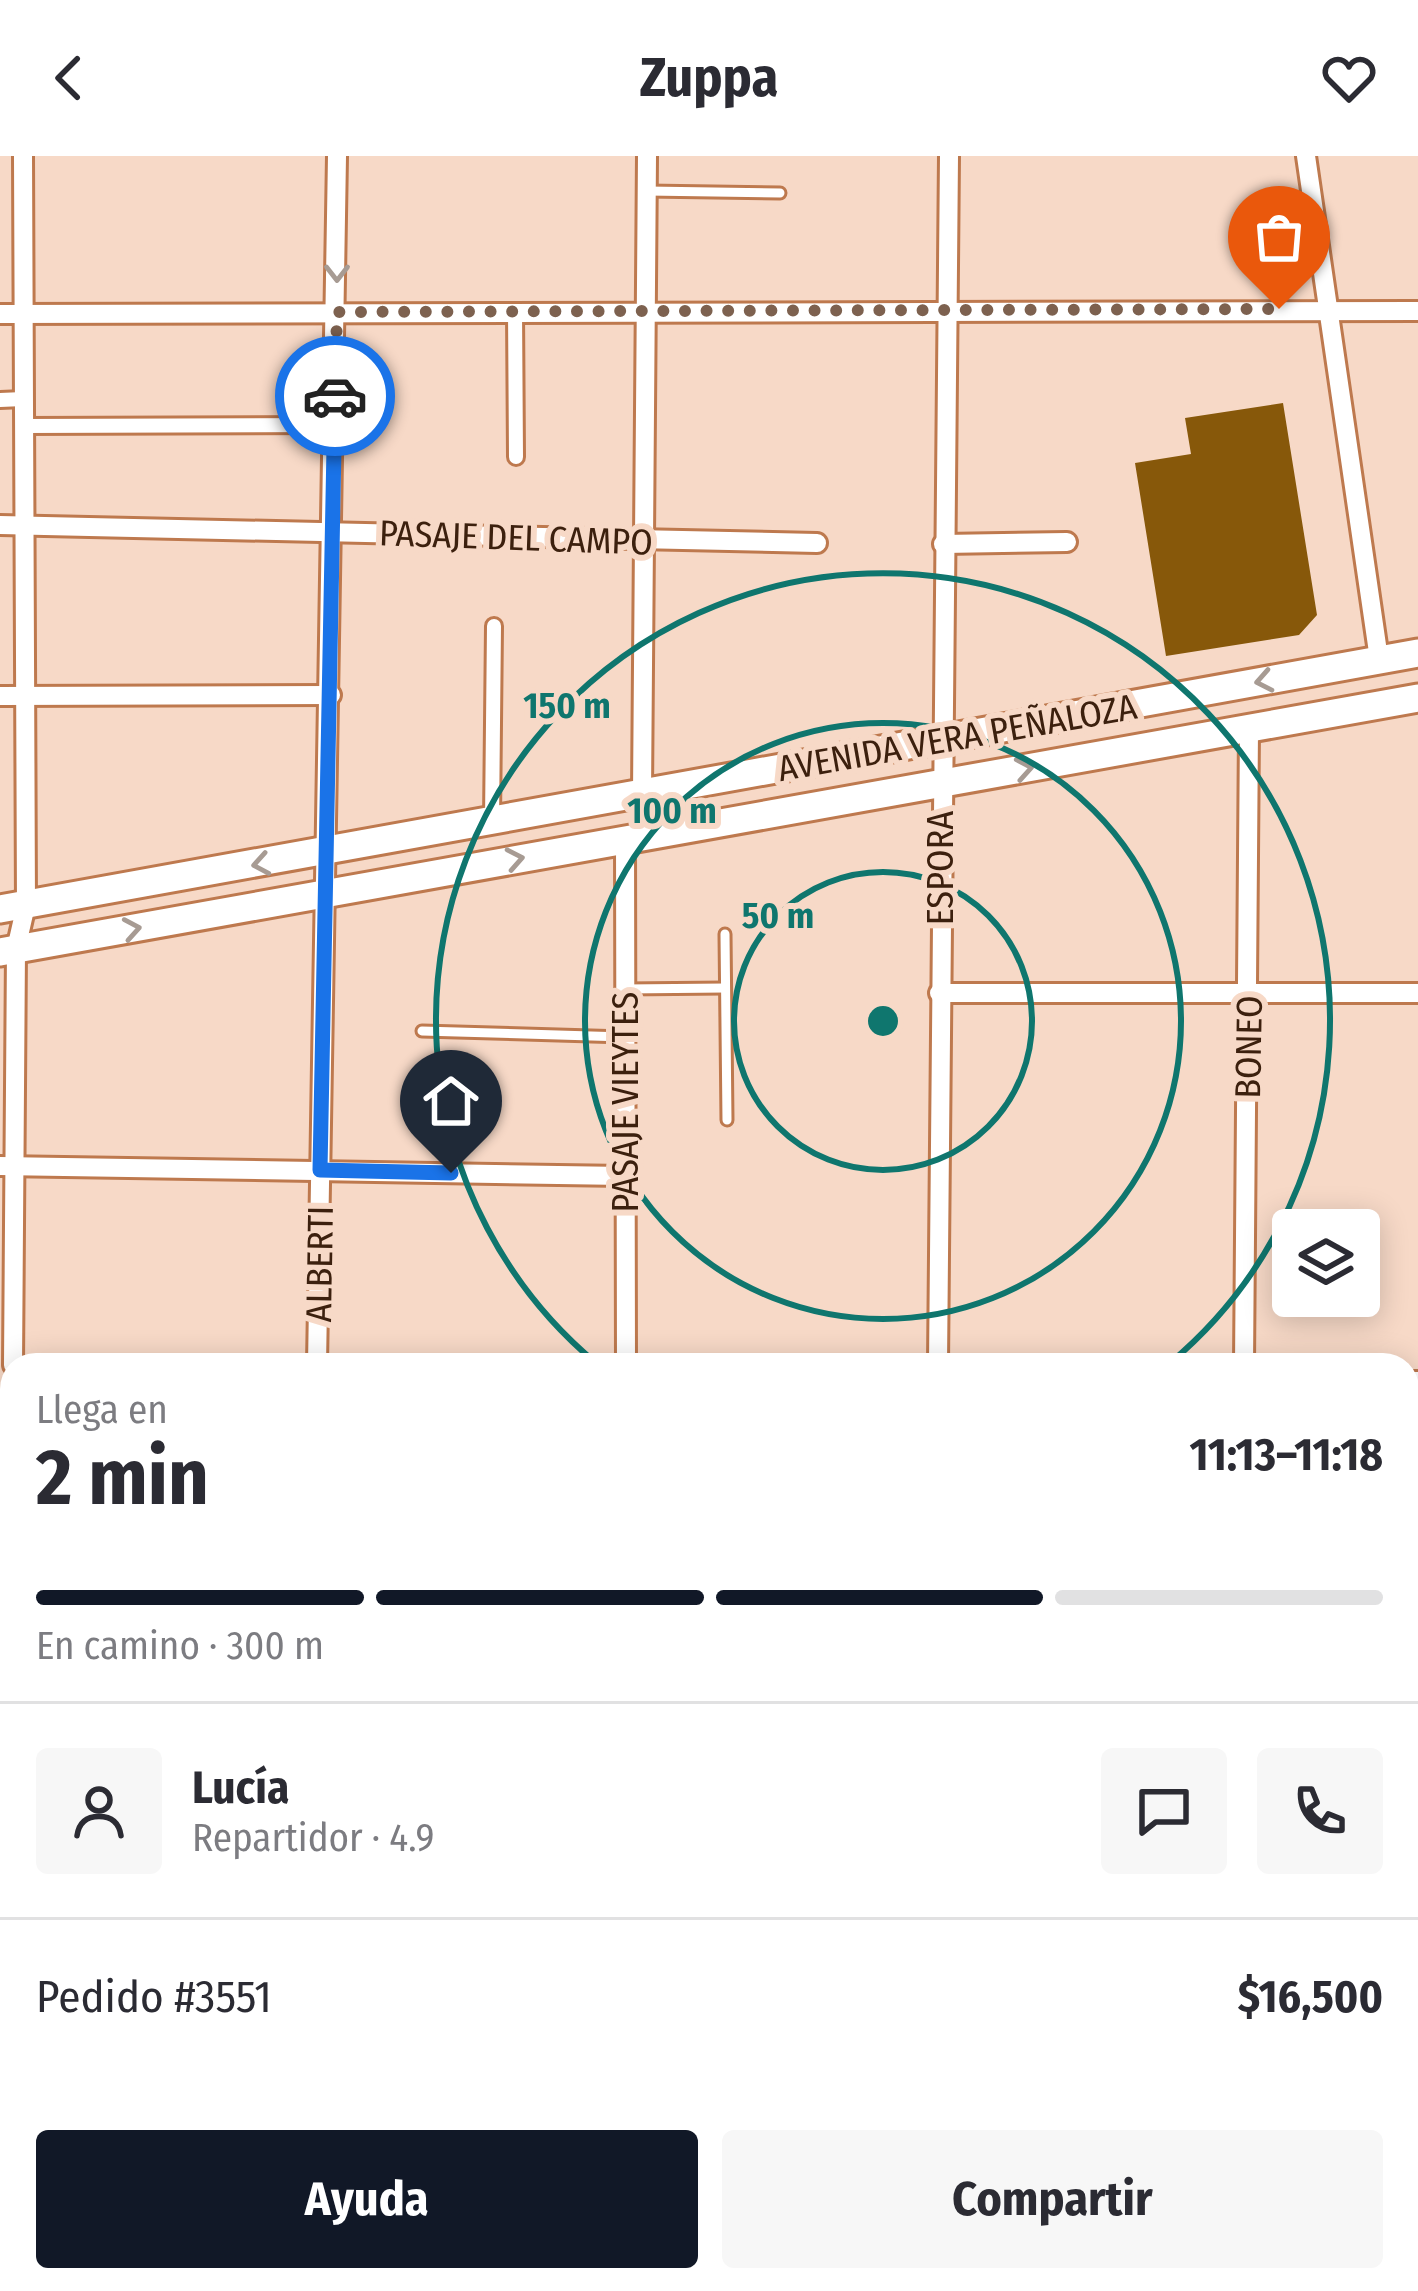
<!DOCTYPE html>
<html lang="es">
<head>
<meta charset="utf-8">
<style>
	:root { --surface:#fff; --page:#f7f7f7; --text:#2b2b33; --muted:#7c7c81; --line:#e1e1e2; --accent:#111827 }
	body { margin:0; font-family:"Fira Sans Condensed",sans-serif; background:var(--page); color:var(--text); height:100vh; display:flex; flex-direction:column; font-size:45px; white-space:nowrap }
	* { box-sizing:border-box; margin:0 }
	p { font-size:39px; color:var(--muted) }
	.icon { flex:none; width:66px; height:66px; fill:none; stroke:currentColor; stroke-width:2; stroke-linecap:round; stroke-linejoin:round }
	.map { position:relative; flex:1; overflow:hidden }
	.drawer { position:absolute; left:0px; top:1197px; width:1419px; height:939px; display:flex; flex-direction:column; background:var(--surface); border-radius:36px 36px 0 0; box-shadow:0 6px 30px #0003 }
	.drawer>* { flex:none }
	.buttons { position:absolute; left:1272px; top:1053px; display:grid; gap:24px }
	.buttons a { display:grid; place-items:center; width:108px; height:108px; border-radius:12px; background:var(--surface); box-shadow:0 6px 30px #0003; font-size:60px }
	.pin { position:absolute; display:grid; place-items:center; width:102px; height:102px; color:#fff; margin:-123px -51px; border-radius:50% 50% 50% 0; rotate:-45deg; box-shadow:0 0 12px #0007 }
	.pin .icon { rotate:45deg }
	.courier { position:absolute; display:grid; place-items:center; width:120px; height:120px; margin:-60px; border:9px solid #1a73e8; border-radius:50%; background:#fff; color:#222; box-shadow:0 3px 15px #0007 }
	.summary em { font-style:normal; font-weight:700 }
	.summary div { display:flex; flex-direction:column-reverse }
	.summary { display:flex; align-items:center; justify-content:space-between; height:204px; padding:0 36px }
	h1 { font-size:78px; font-weight:700; line-height:90px }
	.bar { display:grid; grid-template-columns:repeat(4,1fr); gap:18px 12px; align-content:center; height:144px; padding:0 36px }
	.bar i { height:15px; border-radius:9px; background:var(--line) }
	.bar .selected { background:var(--accent) }
	.bar p { grid-column:span 4 }
	.line { display:flex; align-items:center; gap:30px; padding:0 36px; border-top:3px solid var(--line) }
	.line div { flex:1 }
	.round { display:grid; place-items:center; flex:none; width:126px; height:126px; border-radius:12px; background:var(--page) }
	.button { display:flex; gap:24px; margin-top:auto; padding:24px 36px }
	.button a { flex:1; height:138px; border-radius:12px; background:var(--accent); color:#fff; font-size:48px; font-weight:700; line-height:138px; text-align:center }
	.button a+a { background:var(--page); color:var(--text) }
	header { display:flex; justify-content:space-between; align-items:center; height:156px; padding:0 36px; background:var(--surface); font-size:54px; font-weight:700 }
	.map>svg:first-child { display:block }
	.building { fill:#87580a }
	.lines { fill:none; stroke-linecap:round; stroke-linejoin:round }
	.service-casing { stroke:#be794e; stroke-width:15 }
	.pedestrian-casing { stroke:#be794e; stroke-width:20 }
	.minor-casing { stroke:#be794e; stroke-width:24 }
	.secondary-casing { stroke:#be794e; stroke-width:33 }
	.service { stroke:#fff; stroke-width:9 }
	.pedestrian { stroke:#fff; stroke-width:14 }
	.minor { stroke:#fff; stroke-width:18 }
	.secondary { stroke:#fff; stroke-width:27 }
	.oneway { stroke:#a79b93 }
	.done { stroke:#7d614f; stroke-width:12; stroke-dasharray:0 21.6 }
	.route { stroke:#1a73e8; stroke-width:15 }
	.ring { fill:none; stroke:#0f766e; stroke-width:6 }
	.labels { text-anchor:middle; stroke-width:12; stroke-linejoin:round; paint-order:stroke }
	.street-label { font-size:36px; fill:#3c200e; stroke:#f7d9c7 }
	.centre { fill:#0f766e; stroke:#f7d9c7; stroke-width:6 }
	.ring-label { font-size:36px; text-anchor:middle; font-weight:bold; fill:#0f766e; stroke:#f7d9c7; stroke-width:12; stroke-linejoin:round; paint-order:stroke }
</style>
</head>
<body>
<header><svg class="icon" aria-label="back" viewBox="0 0 24 24"><path d="M15 5l-7 7 7 7"/></svg>Zuppa<svg class="icon" aria-label="heart" viewBox="0 0 24 24"><path d="M12 20l-8-8c-3-5 5-10 8-4 3-6 11-1 8 4z"/></svg></header>
<div class="map">
<svg width="1418" height="2135" viewBox="0 0 1418 2135">
	<rect width="100%" height="100%" fill="#f7d9c7"/>
	<!-- building -->
	<polygon class="building" points="1283,247 1317,459 1299,479 1166,500 1135,307 1191,298 1185,262"/>
	<g class="lines">
		<!-- service casing -->
		<g class="service-casing">
			<g id="service">
				<polyline points="647,35 780,37"/>
				<polyline points="725,778 727,964"/>
				<polyline points="625,833 725,832"/>
				<polyline points="422,875 625,881"/>
			</g>
		</g>
		<!-- pedestrian casing -->
		<g class="pedestrian-casing">
			<g id="pedestrian">
				<polyline points="515,155 516,301"/>
				<polyline points="0,244 23,243"/>
				<polyline points="23,270 335,269"/>
				<polyline points="492,665 494,470"/>
			</g>
		</g>
		<!-- minor casing -->
		<g class="minor-casing">
			<g id="minor">
				<polyline points="1306,0 1379,503"/>
				<polyline points="0,158 1418,155"/>
				<polyline points="0,369 817,387"/>
				<polyline points="943,388 1067,386"/>
				<polyline points="0,540 331,539"/>
				<polyline points="642,638 647,0"/>
				<polyline points="625,682 626,1209"/>
				<polyline points="939,837 1418,837"/>
				<polyline points="0,1010 625,1020"/>
				<polyline points="13,1209 16,793 26,749 23,0"/>
				<polyline points="317,1209 337,0"/>
				<polyline points="938,1209 949,0"/>
				<polyline points="1244,1209 1249,573"/>
				<polyline points="1407,1225 1418,1225"/>
				<polyline points="1407,1613 1418,1613"/>
				<polyline points="1407,2002 1418,2002"/>
				<polyline points="626,2134 812,2127"/>
				<polyline points="4,2135 12,1316"/>
				<polyline points="315,2135 315,2124"/>
				<polyline points="928,2135 928,2124"/>
				<polyline points="1240,2135 1241,2124"/>
			</g>
		</g>
		<!-- secondary casing -->
		<g class="secondary-casing">
			<g id="secondary">
				<polyline points="0,753 1418,497"/>
				<polyline points="0,796 1418,542"/>
			</g>
		</g>
		<!-- service -->
		<use href="#service" class="service"/>
		<!-- pedestrian -->
		<use href="#pedestrian" class="pedestrian"/>
		<!-- minor -->
		<use href="#minor" class="minor"/>
		<!-- secondary -->
		<use href="#secondary" class="secondary"/>
	</g>
	<!-- one-way arrows -->
	<defs><path id="oneway-chevron" d="M-2-3.5L2.5 0L-2 3.5" fill="none" stroke-width="1.6" stroke-linecap="round" stroke-linejoin="round" transform="scale(3)"/></defs>
	<g class="oneway">
		<use href="#oneway-chevron" transform="translate(337 117) rotate(90)"/>
		<use href="#oneway-chevron" transform="translate(1264 525) rotate(169)"/>
		<use href="#oneway-chevron" transform="translate(1024 613) rotate(-10)"/>
		<use href="#oneway-chevron" transform="translate(515 703) rotate(-11)"/>
		<use href="#oneway-chevron" transform="translate(261 708) rotate(170)"/>
		<use href="#oneway-chevron" transform="translate(132 773) rotate(-10)"/>
	</g>
	<g class="lines">
		<!-- done -->
		<polyline class="done" points="335,240 337,156 1279,153"/>
		<!-- route -->
		<polyline class="route" points="335,240 320,1014 451,1017"/>
	</g>
	<!-- distance rings -->
	<g class="ring">
		<circle cx="883" cy="865" r="149"/>
		<circle cx="883" cy="865" r="298"/>
		<path d="M596 1207A447 447 0 1 1 1170 1207"/>
	</g>
	<g class="labels">
		<!-- street labels -->
		<g class="street-label">
			<text transform="translate(516 381) rotate(2)" y="13">PASAJE DEL CAMPO</text>
			<text transform="translate(957 581) rotate(-10)" y="13">AVENIDA VERA PEÑALOZA</text>
			<text transform="translate(940 712) rotate(-90)" y="13">ESPORA</text>
			<text transform="translate(1248 891) rotate(-89)" y="13">BONEO</text>
			<text transform="translate(625 946) rotate(-90)" y="13">PASAJE VIEYTES</text>
			<text transform="translate(319 1108) rotate(-89)" y="13">ALBERTI</text>
		</g>
	</g>
	<circle cx="883" cy="865" r="18" class="centre"/>
	<g class="ring-label">
		<text x="567" y="562">150 m</text>
		<text x="672" y="667">100 m</text>
		<text x="778" y="772">50 m</text>
	</g>
</svg>
<div class="buttons">
<a><svg class="icon" aria-label="layers" viewBox="0 0 24 24"><path d="M12 4l9 5-9 5-9-5zM3 14l9 5 9-5"/></svg></a>
</div>
<div class="pin" style="left:1279px;top:153px;background:#ea580c"><svg class="icon" aria-label="bag" viewBox="0 0 24 24"><path d="M5 8h14l-1 12H6zM9 8a3 3 0 0 1 6 0"/></svg></div>
<div class="pin" style="left:451px;top:1017px;background:#1f2937"><svg class="icon" aria-label="home" viewBox="0 0 24 24"><path d="M3 11l9-7 9 7M6 9v11h12V9"/></svg></div>
<div class="courier" style="left:335px;top:240px"><svg class="icon" aria-label="car" viewBox="0 0 24 24"><path d="M5 17H2v-5l4-1 3-4h7l3 4 3 1v5h-3M9 17h6M6 11h13"/><circle cx="7" cy="17" r="2"/><circle cx="17" cy="17" r="2"/></svg></div>
<section class="drawer">
<div class="summary"><div><h1>2 min</h1><p>Llega en</p></div><em>11:13–11:18</em></div>
<div class="bar"><i class="selected"></i><i class="selected"></i><i class="selected"></i><i></i><p>En camino · 300 m</p></div>
<div class="line" style="height:216px"><a class="round"><svg class="icon" aria-label="person" viewBox="0 0 24 24"><circle cx="12" cy="8" r="4"/><path d="M4 21q1-7 8-7t8 7"/></svg></a><div><b>Lucía</b><p>Repartidor · 4.9</p></div><a class="round"><svg class="icon" aria-label="chat" viewBox="0 0 24 24"><path d="M4 5h16v11H9l-5 4z"/></svg></a><a class="round"><svg class="icon" aria-label="phone" viewBox="0 0 24 24"><path d="M5 4h4l2 5-3 2q2 4 5 5l2-3 5 2v4C11 20 4 13 5 4z"/></svg></a></div>
<div class="line" style="height:156px"><div>Pedido #3551</div><b>$16,500</b></div>
<div class="button"><a>Ayuda</a><a>Compartir</a></div>
</section>
</div>
</body>
</html>
